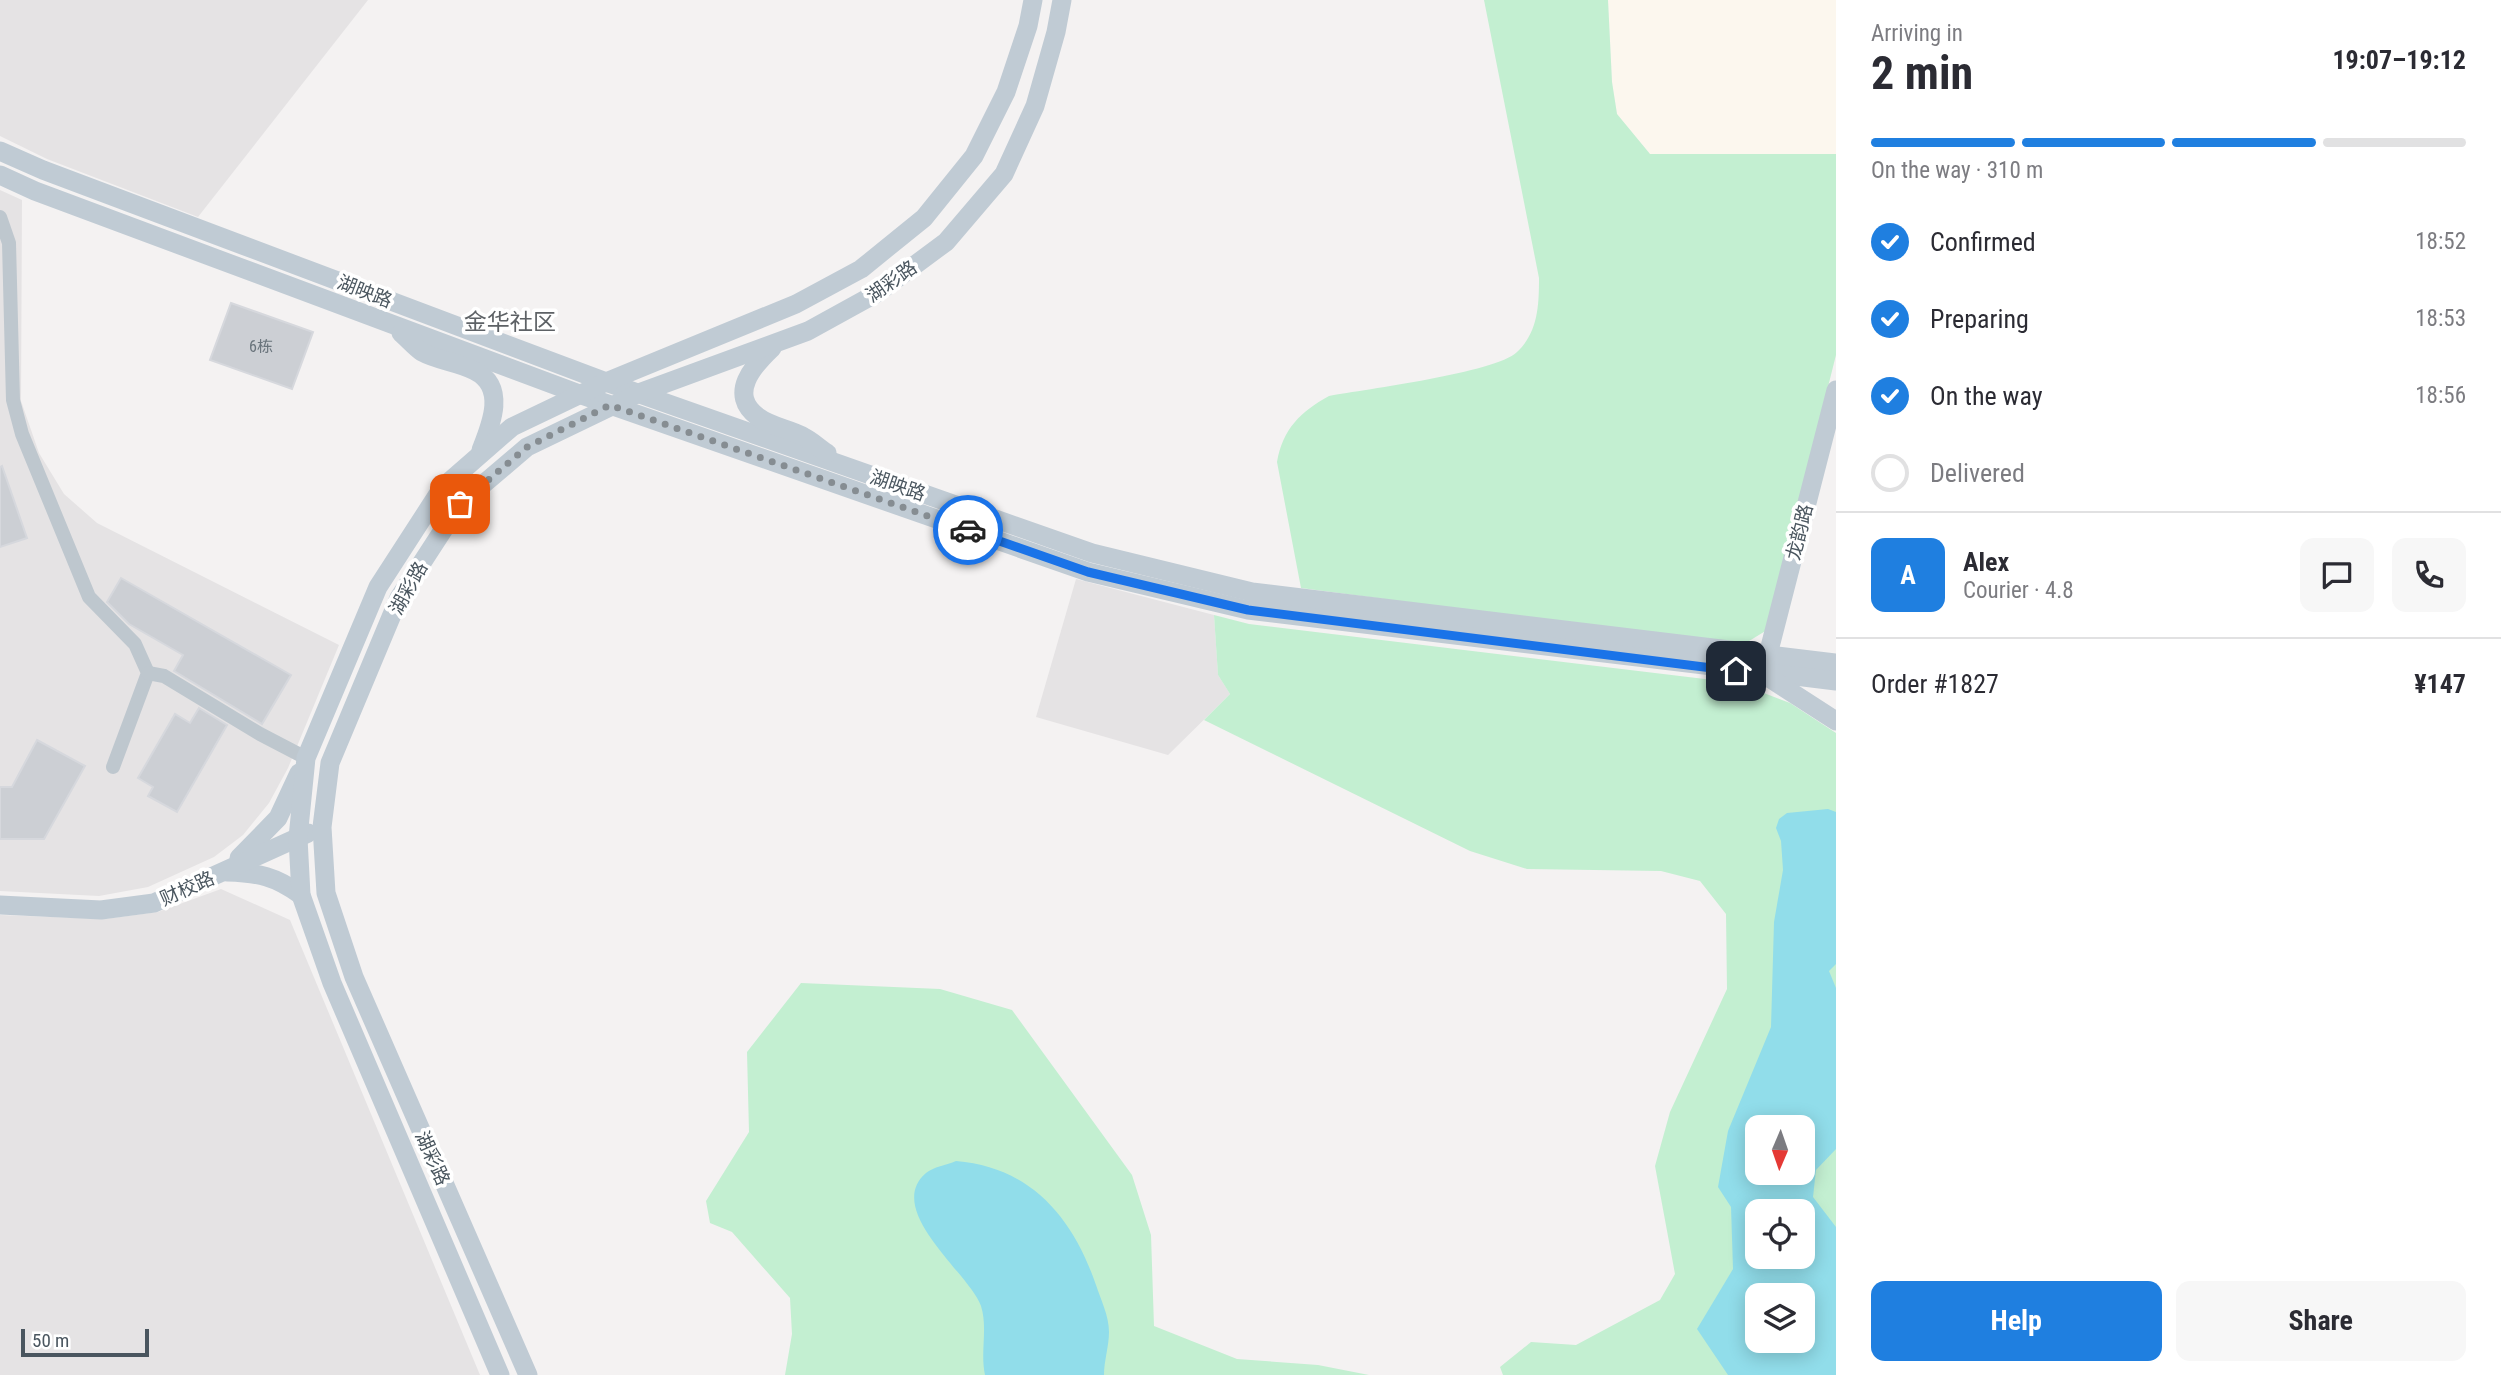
<!DOCTYPE html>
<html lang="en">
<head>
<meta charset="utf-8">
<style>
	:root { --surface:#fff; --page:#f7f7f7; --text:#2b2b33; --muted:#7c7c81; --line:#e1e1e2; --accent:#1f7fe0 }
	body { margin:0; font-family:"Roboto Condensed","Noto Sans SC",sans-serif; background:var(--page); color:var(--text); height:100vh; display:flex; flex-direction:column; font-size:26px; white-space:nowrap }
	* { box-sizing:border-box; margin:0 }
	p { font-size:23px; color:var(--muted) }
	.icon { flex:none; width:38px; height:38px; fill:none; stroke:currentColor; stroke-width:2; stroke-linecap:round; stroke-linejoin:round }
	.map { position:relative; flex:1; overflow:hidden }
	.side { display:flex; flex-direction:column; background:var(--surface); width:665px }
	.side>* { flex:none }
	.needle { width:46px; rotate:182deg }
	.fabs { position:absolute; left:1745px; top:1115px; display:grid; gap:14px }
	.fabs a { display:grid; place-items:center; width:70px; height:70px; border-radius:14px; background:var(--surface); box-shadow:0 4px 18px #0003; font-size:35px }
	.scale { position:absolute; left:21px; bottom:18px; width:128px; box-sizing:border-box; padding-left:7px; border:4px solid #4a565f; border-top:0; font-size:19px; line-height:24px; white-space:nowrap; color:#4a565f; -webkit-text-stroke:5px #fff; paint-order:stroke }
	.pin { position:absolute; display:grid; place-items:center; width:60px; height:60px; color:#fff; margin:-30px; border-radius:14px; box-shadow:0 4px 10px #0006 }
	.courier { position:absolute; display:grid; place-items:center; width:70px; height:70px; margin:-35px; border:5px solid #1a73e8; border-radius:50%; background:#fff; color:#222; box-shadow:0 2px 9px #0007 }
	.overview em { font-style:normal; font-weight:700 }
	.overview div { display:flex; flex-direction:column-reverse }
	.overview { display:flex; align-items:center; justify-content:space-between; height:119px; padding:0 35px }
	h1 { font-size:46px; font-weight:700; line-height:52px }
	.bar { display:grid; grid-template-columns:repeat(4,1fr); gap:10px 7px; align-content:center; height:84px; padding:0 35px }
	.bar i { height:9px; border-radius:5px; background:var(--line) }
	.bar .selected { background:var(--accent) }
	.bar p { grid-column:span 4 }
	.line { display:flex; align-items:center; gap:18px; padding:0 35px; border-top:2px solid var(--line) }
	.line div { flex:1 }
	.round { display:grid; place-items:center; flex:none; width:74px; height:74px; border-radius:14px; background:var(--page) }
	ol { padding:0 35px; list-style:none }
	li { display:flex; align-items:center; gap:21px; height:77px }
	li p { margin-inline-start:auto }
	li .icon { padding:7px; border-radius:50%; background:var(--accent); color:#fff; stroke-width:4 }
	li:last-child { color:var(--muted) }
	li i { width:38px; height:38px; border:4px solid var(--line); border-radius:50% }
	.button { display:flex; gap:14px; margin-top:auto; padding:14px 35px }
	.button a { flex:1; height:80px; border-radius:14px; background:var(--accent); color:#fff; font-size:28px; font-weight:700; line-height:80px; text-align:center }
	.button a+a { background:var(--page); color:var(--text) }
	main { display:flex; flex:1; min-height:0 }
	.map>svg:first-child { display:block }
	.commercial { fill:#fcf7ee }
	.education { fill:#e5e3e4 }
	.green { fill:#c3efd1; fill-rule:evenodd }
	.water { fill:#91ddea; fill-rule:evenodd }
	.building { fill:#cccfd4; stroke:#d6d8dd; stroke-width:2 }
	.lines { fill:none; stroke-linecap:round; stroke-linejoin:round }
	.street { stroke:#bec7ce; stroke-width:14 }
	.secondary { stroke:#c0cbd4; stroke-width:19 }
	.done { stroke:#868d92; stroke-width:7; stroke-dasharray:0 12.6 }
	.route { stroke:#1a73e8; stroke-width:9 }
	.labels { text-anchor:middle; stroke-width:7; stroke-linejoin:round; paint-order:stroke }
	.number-label { font-size:16px; fill:#6a747c }
	.street-label { font-size:19px; fill:#4a565f; stroke:#fff }
	.quarter-label { font-size:23px; fill:#5e6266; stroke:#fff }
</style>
</head>
<body>
<main>
<div class="map">
<svg width="1836" height="1375" viewBox="0 0 1836 1375">
	<rect width="100%" height="100%" fill="#f4f2f2"/>
	<!-- commercial -->
	<polygon class="commercial" points="1608,0 1836,0 1836,154 1650,154 1617,114 1612,82"/>
	<!-- education -->
	<g class="education">
		<polygon points="0,0 368,0 198,217 47,159 0,136"/>
		<polygon points="0,190 22,200 21,401 39,453 64,494 97,523 339,645 288,768 269,803 243,835 214,857 148,887 99,896 0,891"/>
		<polygon points="1076,579 1214,615 1218,675 1230,694 1168,755 1036,717"/>
		<polygon points="221,889 290,920 480,1375 0,1375 0,915 104,919 158,912"/>
	</g>
	<!-- green -->
	<g class="green">
		<path d="M1484,0H1608L1612,82L1617,114L1650,154H1836V355L1767,630L1741,646L1301,588L1277,462C1283,429 1300,412 1329,396C1366,389 1495,373 1517,352C1538,332 1539,306 1539,278Z"/>
		<path d="M1214,615L1249,624L1738,683L1790,703L1836,733V1375H1503L1500,1367L1531,1342L1576,1345L1660,1300L1675,1274L1655,1166L1670,1112L1727,989L1726,914L1700,881L1661,871L1527,869L1470,851L1204,720L1230,694L1218,675ZM1757,1127H1802V1172H1757ZM1757,1211H1802V1256H1757ZM1757,1295H1802V1340H1757Z"/>
		<polygon points="801,983 940,989 1012,1010 1132,1175 1151,1235 1154,1326 1237,1359 1318,1365 1369,1375 785,1375 792,1334 790,1298 732,1232 710,1223 706,1201 749,1132 747,1052"/>
	</g>
	<!-- water -->
	<g class="water">
		<path d="M1828,809L1836,812V964L1829,971L1836,988V1149L1816,1170L1813,1197L1836,1227V1375H1728L1697,1329L1733,1269L1731,1207L1718,1187L1728,1131L1771,1027L1774,922L1783,870L1781,841L1776,828L1779,819L1787,813ZM1757,1127H1802V1172H1757ZM1757,1211H1802V1256H1757ZM1757,1295H1802V1340H1757Z"/>
		<path d="M956,1161C1031,1167 1073,1218 1096,1285C1101,1300 1109,1316 1109,1332C1109,1346 1104,1361 1104,1375H985C980,1352 988,1328 981,1306C970,1274 883,1210 926,1173C933,1167 947,1165 956,1161Z"/>
	</g>
	<!-- building -->
	<g class="building">
		<polygon points="231,303 313,332 292,389 210,360"/>
		<polygon points="2,466 27,538 0,547 0,467"/>
		<polygon points="121,578 291,675 262,724 174,671 183,655 129,624 107,602"/>
		<polygon points="199,708 227,725 177,812 148,796 153,787 138,778 175,714 190,723"/>
		<polygon points="37,740 85,766 44,839 0,839 0,787 12,787"/>
	</g>
	<g class="lines">
		<!-- street -->
		<g class="street">
			<polyline points="0,217 9,243 13,400 22,434 89,597 135,644 148,673 113,767"/>
			<polyline points="148,673 164,676 260,734 306,758"/>
		</g>
		<!-- secondary -->
		<g class="secondary">
			<polyline points="0,151 43,170 606,382 1092,553 1252,592 1836,663"/>
			<polyline points="0,175 35,191 579,394 1088,572 1248,610 1836,681"/>
			<path d="M401,333C408,339 415,347 422,352C438,361 459,362 475,371C507,387 491,425 481,450"/>
			<path d="M772,348C754,365 727,394 758,417C771,427 790,429 804,437C812,441 819,448 827,453"/>
			<polyline points="1836,390 1763,674 1836,721"/>
			<polyline points="239,858 278,818 299,773"/>
			<path d="M227,872C259,873 275,876 301,895"/>
			<polyline points="0,905 101,910 154,903 308,833"/>
			<polyline points="500,1375 332,983 301,895 298,838 306,758 378,587 442,488 512,427 606,382 796,304 861,269 924,218 974,156 1006,92 1028,26 1033,0"/>
			<polyline points="528,1375 354,977 326,893 322,827 330,763 399,598 460,504 527,447 639,393 808,331 877,293 946,242 1004,174 1035,106 1056,32 1062,0"/>
		</g>
	</g>
	<g class="lines">
		<!-- done -->
		<polyline class="done" points="460,504 527,447 610,405 968,530"/>
		<!-- route -->
		<polyline class="route" points="968,530 1088,572 1248,610 1736,671"/>
	</g>
	<g class="labels">
		<!-- number labels -->
		<g class="number-label">
			<text x="261" y="352">6栋</text>
		</g>
		<!-- street labels -->
		<g class="street-label">
			<text transform="translate(891 281) rotate(-35)" y="7">湖彩路</text>
			<text transform="translate(365 291) rotate(21)" y="7">湖映路</text>
			<text transform="translate(898 485) rotate(19)" y="7">湖映路</text>
			<text transform="translate(1799 532) rotate(-76)" y="7">龙韵路</text>
			<text transform="translate(408 588) rotate(-61)" y="7">湖彩路</text>
			<text transform="translate(187 888) rotate(-24)" y="7">财校路</text>
			<text transform="translate(433 1158) rotate(66)" y="7">湖彩路</text>
		</g>
		<!-- quarter labels -->
		<g class="quarter-label">
			<text x="510" y="330">金华社区</text>
		</g>
	</g>
</svg>
<div class="fabs">
<a><svg class="needle" viewBox="-14 -14 28 28"><path d="M0-13l5 13h-10z" fill="#e53935"/><path d="M0 13l5-13h-10z" fill="#7c7c81"/></svg></a>
<a><svg class="icon" aria-label="locate" viewBox="0 0 24 24"><circle cx="12" cy="12" r="6"/><path d="M12 2v4M12 18v4M2 12h4M18 12h4"/></svg></a>
<a><svg class="icon" aria-label="layers" viewBox="0 0 24 24"><path d="M12 4l9 5-9 5-9-5zM3 14l9 5 9-5"/></svg></a>
</div>
<div class="scale">50 m</div>
<div class="pin" style="left:460px;top:504px;background:#ea580c"><svg class="icon" aria-label="bag" viewBox="0 0 24 24"><path d="M5 8h14l-1 12H6zM9 8a3 3 0 0 1 6 0"/></svg></div>
<div class="pin" style="left:1736px;top:671px;background:#1f2937"><svg class="icon" aria-label="home" viewBox="0 0 24 24"><path d="M3 11l9-7 9 7M6 9v11h12V9"/></svg></div>
<div class="courier" style="left:968px;top:530px"><svg class="icon" aria-label="car" viewBox="0 0 24 24"><path d="M5 17H2v-5l4-1 3-4h7l3 4 3 1v5h-3M9 17h6M6 11h13"/><circle cx="7" cy="17" r="2"/><circle cx="17" cy="17" r="2"/></svg></div>
</div>
<section class="side">
<div class="overview"><div><h1>2 min</h1><p>Arriving in</p></div><em>19:07–19:12</em></div>
<div class="bar"><i class="selected"></i><i class="selected"></i><i class="selected"></i><i></i><p>On the way · 310 m</p></div>
<ol>
<li><svg class="icon" aria-label="check" viewBox="0 0 24 24"><path d="M5 12l5 5 9-10"/></svg>Confirmed<p>18:52</p></li>
<li><svg class="icon" aria-label="check" viewBox="0 0 24 24"><path d="M5 12l5 5 9-10"/></svg>Preparing<p>18:53</p></li>
<li><svg class="icon" aria-label="check" viewBox="0 0 24 24"><path d="M5 12l5 5 9-10"/></svg>On the way<p>18:56</p></li>
<li><i></i>Delivered</li>
</ol>
<div class="line" style="height:126px"><b class="round" style="background:var(--accent);color:#fff">A</b><div><b>Alex</b><p>Courier · 4.8</p></div><a class="round"><svg class="icon" aria-label="chat" viewBox="0 0 24 24"><path d="M4 5h16v11H9l-5 4z"/></svg></a><a class="round"><svg class="icon" aria-label="phone" viewBox="0 0 24 24"><path d="M5 4h4l2 5-3 2q2 4 5 5l2-3 5 2v4C11 20 4 13 5 4z"/></svg></a></div>
<div class="line" style="height:91px"><div>Order #1827</div><b>¥147</b></div>
<div class="button"><a>Help</a><a>Share</a></div>
</section>
</main>
</body>
</html>
